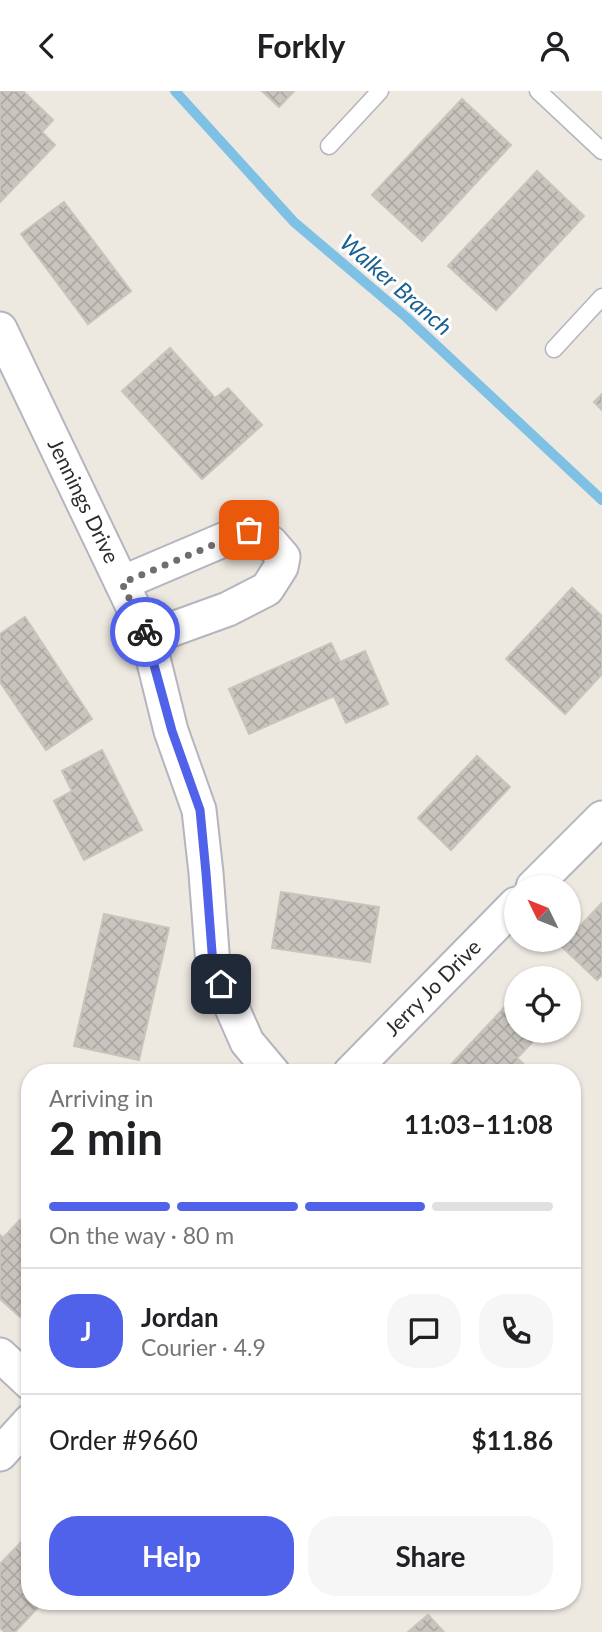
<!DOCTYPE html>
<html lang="en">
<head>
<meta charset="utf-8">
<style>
	:root { --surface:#fff; --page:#f6f6f6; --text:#202124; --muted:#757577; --line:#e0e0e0; --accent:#5062e9 }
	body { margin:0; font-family:Lato,sans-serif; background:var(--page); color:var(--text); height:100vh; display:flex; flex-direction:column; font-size:26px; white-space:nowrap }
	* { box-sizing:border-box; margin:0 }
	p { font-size:23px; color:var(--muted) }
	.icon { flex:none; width:38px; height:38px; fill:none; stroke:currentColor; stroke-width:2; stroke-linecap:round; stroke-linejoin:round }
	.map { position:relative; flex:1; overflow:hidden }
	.sheet { position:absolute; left:21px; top:973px; width:560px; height:546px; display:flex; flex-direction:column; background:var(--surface); border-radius:28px; box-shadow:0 2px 5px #0004 }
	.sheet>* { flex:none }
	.needle { width:46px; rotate:313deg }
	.buttons { position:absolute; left:504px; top:784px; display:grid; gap:14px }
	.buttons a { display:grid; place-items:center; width:77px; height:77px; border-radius:50%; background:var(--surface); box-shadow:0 2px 5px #0004; font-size:35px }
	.pin { position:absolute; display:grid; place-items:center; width:60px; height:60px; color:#fff; margin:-30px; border-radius:14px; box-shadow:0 4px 10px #0006 }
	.courier { position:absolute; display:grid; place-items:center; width:70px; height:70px; margin:-35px; border:5px solid #5062e9; border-radius:50%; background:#fff; color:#222; box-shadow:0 2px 9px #0007 }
	.headline em { font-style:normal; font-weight:700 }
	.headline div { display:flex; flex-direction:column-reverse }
	.headline { display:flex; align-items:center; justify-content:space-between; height:119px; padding:0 28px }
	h1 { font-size:46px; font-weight:700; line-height:52px }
	.bar { display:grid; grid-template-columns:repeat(4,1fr); gap:10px 7px; align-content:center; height:84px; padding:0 28px }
	.bar i { height:9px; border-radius:5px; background:var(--line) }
	.bar .current { background:var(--accent) }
	.bar p { grid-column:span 4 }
	.line { display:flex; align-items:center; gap:18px; padding:0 28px; border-top:2px solid var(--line) }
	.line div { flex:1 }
	.round { display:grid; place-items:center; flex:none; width:74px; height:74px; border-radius:28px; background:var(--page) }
	.cta { display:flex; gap:14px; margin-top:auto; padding:14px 28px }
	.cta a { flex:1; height:80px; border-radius:28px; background:var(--accent); color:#fff; font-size:28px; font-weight:700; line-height:80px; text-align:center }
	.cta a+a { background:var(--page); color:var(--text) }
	header { display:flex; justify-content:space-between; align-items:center; height:91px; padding:0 28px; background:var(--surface); font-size:32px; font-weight:700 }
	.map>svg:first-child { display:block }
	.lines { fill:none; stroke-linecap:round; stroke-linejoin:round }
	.stream { stroke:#7ec1e4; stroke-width:10 }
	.building { fill:url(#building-cross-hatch); stroke:#c8c4ba; stroke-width:2 }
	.lane-casing { stroke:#b4b5be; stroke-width:19 }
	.street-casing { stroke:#b4b5be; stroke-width:37 }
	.lane { stroke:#fff; stroke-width:16 }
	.street { stroke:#fff; stroke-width:33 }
	.done { stroke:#706e6b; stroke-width:7; stroke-dasharray:0 12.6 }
	.route { stroke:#5062e9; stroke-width:9 }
	.labels { text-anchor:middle; stroke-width:6; stroke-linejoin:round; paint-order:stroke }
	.street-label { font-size:21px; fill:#2c2c2c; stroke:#fff }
	.water-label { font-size:23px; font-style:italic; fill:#1a6092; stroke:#fff }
</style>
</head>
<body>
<header><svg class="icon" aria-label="back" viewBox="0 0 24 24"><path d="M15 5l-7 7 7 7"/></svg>Forkly<svg class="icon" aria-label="person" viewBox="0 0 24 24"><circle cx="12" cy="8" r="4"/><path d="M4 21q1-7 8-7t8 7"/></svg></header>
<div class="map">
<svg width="602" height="1541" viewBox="0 0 602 1541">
	<defs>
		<pattern id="building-cross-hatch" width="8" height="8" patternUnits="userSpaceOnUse" patternTransform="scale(1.75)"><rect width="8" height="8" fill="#c8c5bf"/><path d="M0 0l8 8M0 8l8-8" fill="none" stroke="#aca9a4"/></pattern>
	</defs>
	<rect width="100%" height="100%" fill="#ede8e0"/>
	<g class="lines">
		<!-- stream -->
		<polyline class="stream" points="175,0 294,131 406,226 602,409"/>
	</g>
	<!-- building -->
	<g class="building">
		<polygon points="0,0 23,0 53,29 42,41 55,54 0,111"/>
		<polygon points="262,0 294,0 279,16"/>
		<polygon points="462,8 511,54 422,150 372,104"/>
		<polygon points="537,80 584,125 496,219 448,175"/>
		<polygon points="64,111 131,200 88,233 21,143"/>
		<polygon points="170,257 215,307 228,297 262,334 202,388 122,300"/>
		<polygon points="602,303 602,319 594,311"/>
		<polygon points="572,497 602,525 602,583 565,623 506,568"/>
		<polygon points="25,526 92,628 46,659 0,591 0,543"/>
		<polygon points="331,552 340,571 365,560 388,613 346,632 334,605 249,643 229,598"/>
		<polygon points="102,659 142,739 84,769 54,710 72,700 62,680"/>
		<polygon points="477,665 510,696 451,759 418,727"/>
		<polygon points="281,801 379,816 370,871 272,857"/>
		<polygon points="602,812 602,884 597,889 561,855"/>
		<polygon points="104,823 169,837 139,969 74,955"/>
		<polygon points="516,904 516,940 543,940 517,967 533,982 443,982"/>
		<polygon points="20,1129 30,1138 30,1215 20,1226 0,1208 0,1144 3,1147"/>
		<polygon points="30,1442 30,1510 44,1510 15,1541 5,1541 0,1537 0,1473"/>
		<polygon points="428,1524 444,1541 408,1541"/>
	</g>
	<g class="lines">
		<!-- lane casing -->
		<g class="lane-casing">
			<g id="lane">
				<polyline points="538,0 602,60"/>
				<polyline points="329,55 380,0"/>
				<polyline points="554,258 602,206"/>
			</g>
		</g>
		<!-- street casing -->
		<g class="street-casing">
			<g id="street">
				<polyline points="0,238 148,547 171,640 199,719 206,782 213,874 247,951 273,982"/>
				<polyline points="122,492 249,438 271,452 283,466 281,476 267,498 228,518 148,547"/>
				<polyline points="533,796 602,727"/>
				<polyline points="350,982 516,813"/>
				<polyline points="0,1264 30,1292"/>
				<polyline points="0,1363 30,1330"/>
			</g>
		</g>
		<!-- lane -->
		<use href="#lane" class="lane"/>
		<!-- street -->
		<use href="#street" class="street"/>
	</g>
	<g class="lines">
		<!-- done -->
		<polyline class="done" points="145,541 122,492 249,439"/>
		<!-- route -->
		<polyline class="route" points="145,541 172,640 200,719 206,782 213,874 221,893"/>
	</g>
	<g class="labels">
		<!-- street labels -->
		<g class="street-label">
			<text transform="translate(83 410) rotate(64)" y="7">Jennings Drive</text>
			<text transform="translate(433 897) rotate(-45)" y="7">Jerry Jo Drive</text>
		</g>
		<!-- water labels -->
		<g class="water-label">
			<text transform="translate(396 194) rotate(41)" y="8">Walker Branch</text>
		</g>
	</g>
</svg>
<div class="buttons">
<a><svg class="needle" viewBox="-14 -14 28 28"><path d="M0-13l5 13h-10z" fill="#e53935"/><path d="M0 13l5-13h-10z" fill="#757577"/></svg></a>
<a><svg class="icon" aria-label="locate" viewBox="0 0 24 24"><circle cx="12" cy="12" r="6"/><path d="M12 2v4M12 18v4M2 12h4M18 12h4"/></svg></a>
</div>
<div class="pin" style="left:249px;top:439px;background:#ea580c"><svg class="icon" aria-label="bag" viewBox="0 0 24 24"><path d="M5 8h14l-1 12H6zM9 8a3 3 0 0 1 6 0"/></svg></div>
<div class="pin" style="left:221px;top:893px;background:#1f2937"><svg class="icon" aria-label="home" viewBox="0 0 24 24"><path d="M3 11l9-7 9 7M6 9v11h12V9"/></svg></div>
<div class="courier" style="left:145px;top:541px"><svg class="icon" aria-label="bike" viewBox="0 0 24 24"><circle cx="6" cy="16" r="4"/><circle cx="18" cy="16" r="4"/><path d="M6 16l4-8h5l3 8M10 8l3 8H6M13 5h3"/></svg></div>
<section class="sheet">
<div class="headline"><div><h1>2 min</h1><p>Arriving in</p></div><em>11:03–11:08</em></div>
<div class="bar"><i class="current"></i><i class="current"></i><i class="current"></i><i></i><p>On the way · 80 m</p></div>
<div class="line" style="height:126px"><b class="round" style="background:var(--accent);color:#fff">J</b><div><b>Jordan</b><p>Courier · 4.9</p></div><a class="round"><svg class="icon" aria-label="chat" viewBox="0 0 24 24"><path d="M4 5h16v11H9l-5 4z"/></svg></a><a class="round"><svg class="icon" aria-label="phone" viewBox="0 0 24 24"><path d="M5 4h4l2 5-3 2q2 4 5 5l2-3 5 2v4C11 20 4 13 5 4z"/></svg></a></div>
<div class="line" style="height:91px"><div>Order #9660</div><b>$11.86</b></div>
<div class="cta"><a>Help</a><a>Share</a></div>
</section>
</div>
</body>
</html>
